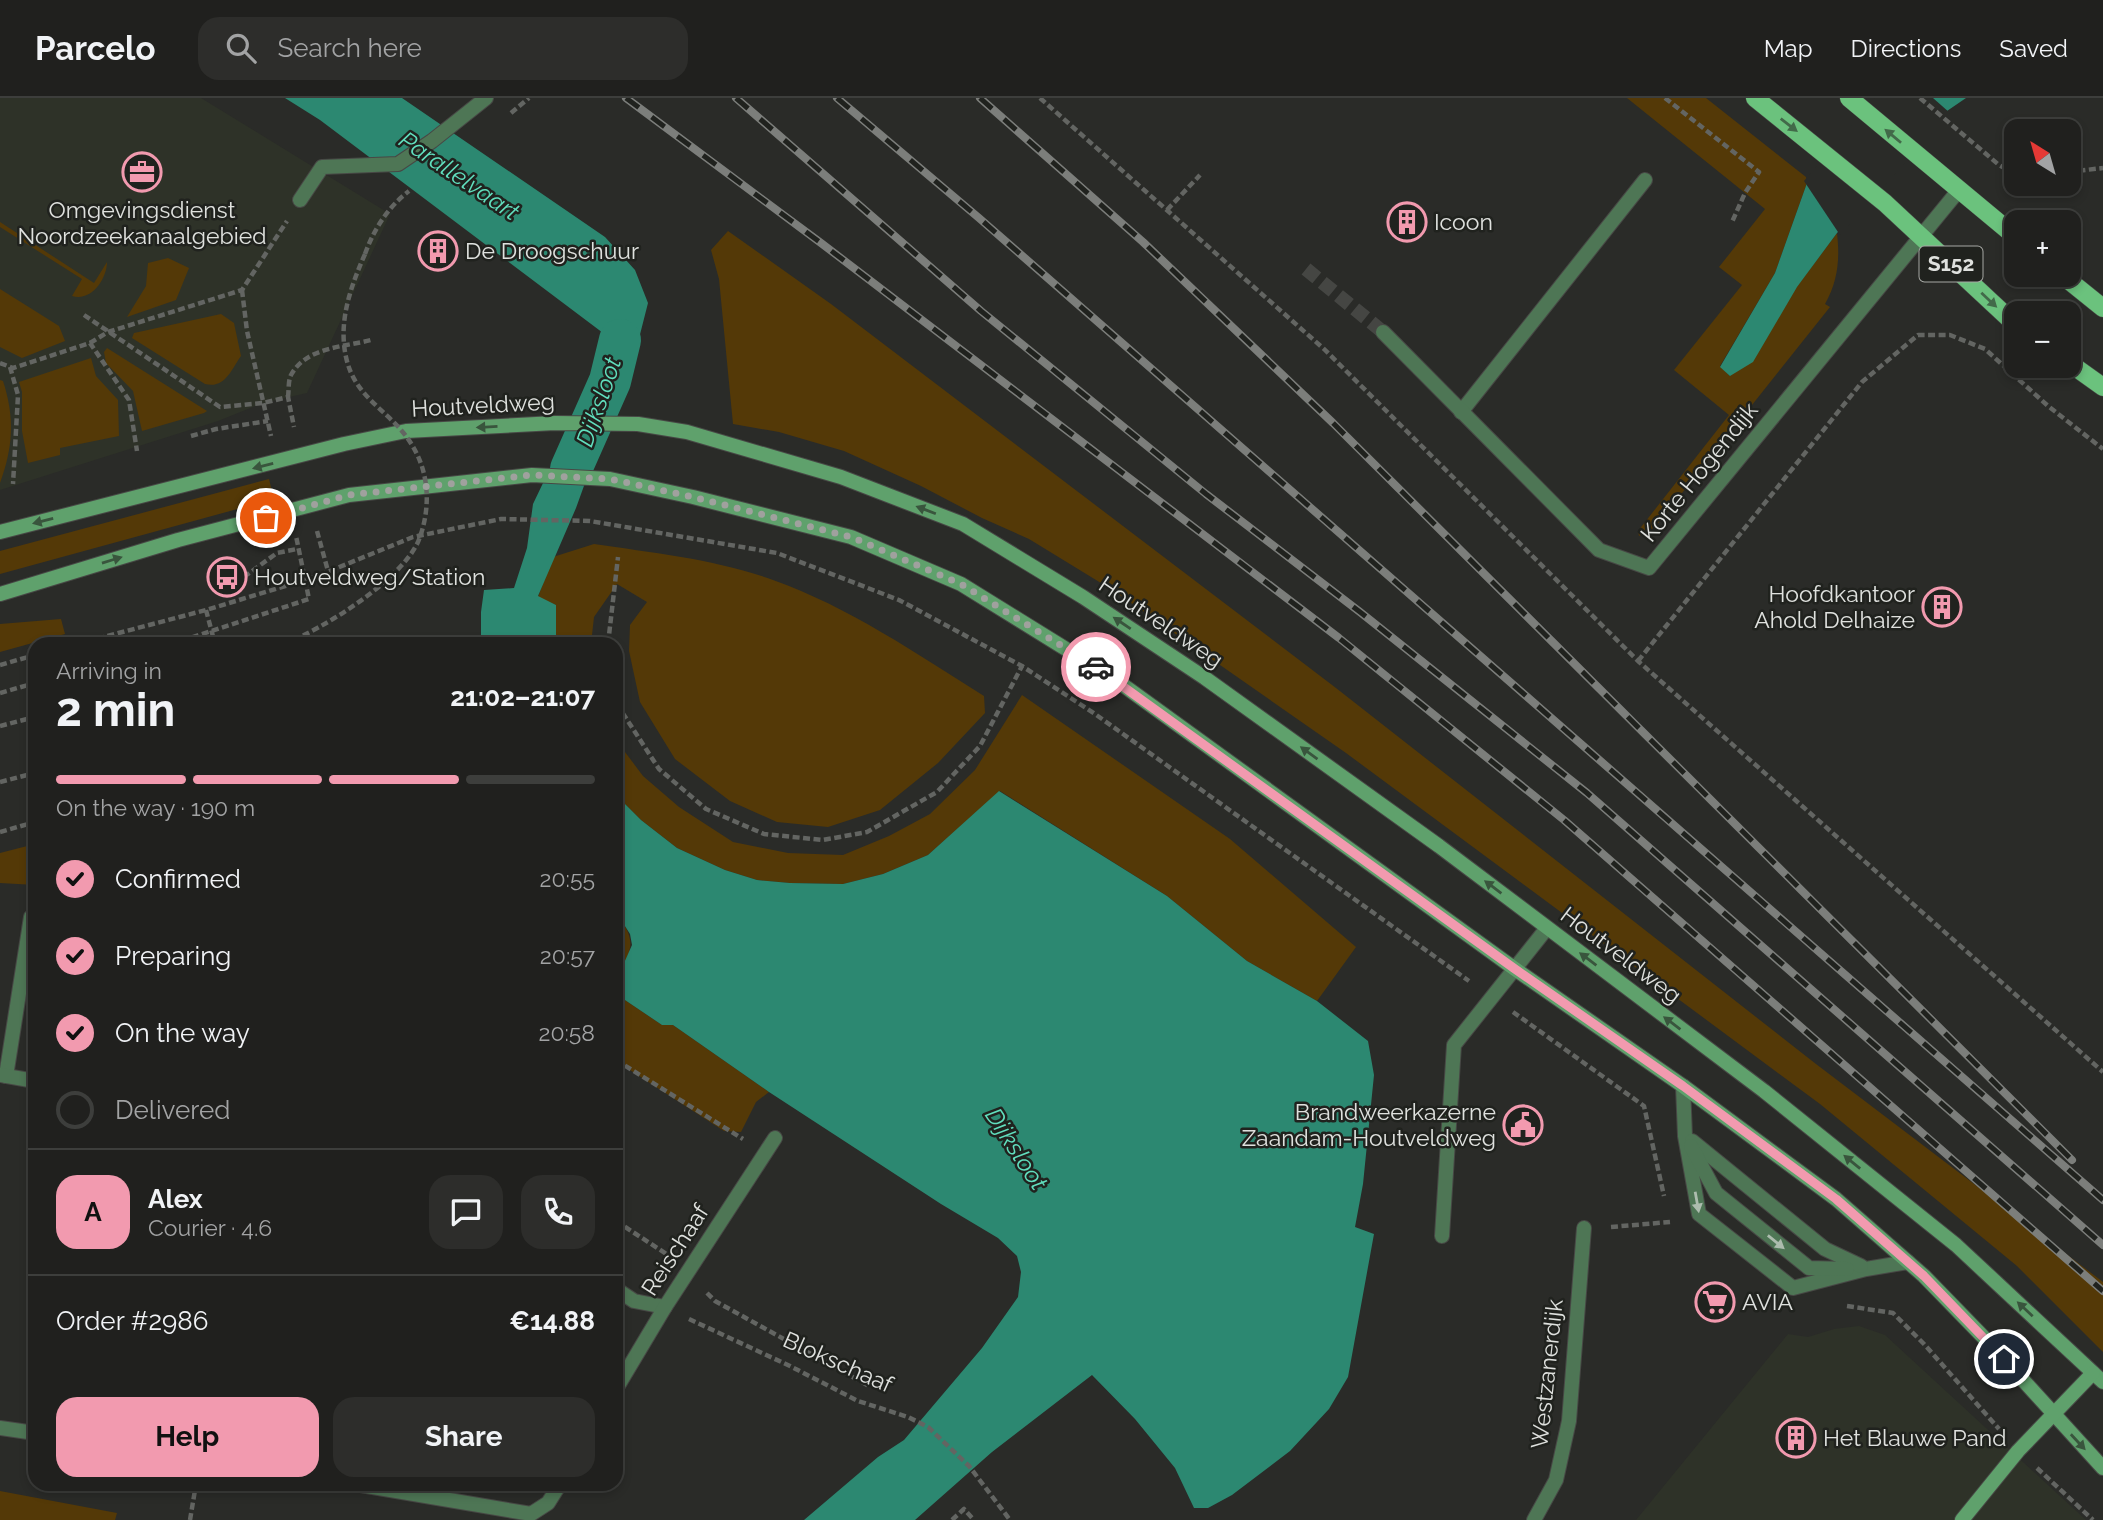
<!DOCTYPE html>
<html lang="en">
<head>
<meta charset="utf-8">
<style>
	:root { --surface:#20201e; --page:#2d2d2b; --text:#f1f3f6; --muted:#a2a3a4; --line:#3d3e3c; --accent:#f29aaf }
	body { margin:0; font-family:Raleway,sans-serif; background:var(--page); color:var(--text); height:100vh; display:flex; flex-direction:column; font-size:26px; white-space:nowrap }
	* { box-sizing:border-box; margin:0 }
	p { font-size:23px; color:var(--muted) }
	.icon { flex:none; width:38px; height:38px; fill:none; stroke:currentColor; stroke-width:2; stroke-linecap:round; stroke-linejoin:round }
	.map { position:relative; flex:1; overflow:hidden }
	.details { position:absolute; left:28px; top:539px; width:595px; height:854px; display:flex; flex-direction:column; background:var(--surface); border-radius:21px; box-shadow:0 4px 10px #0003,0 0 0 2px var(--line) }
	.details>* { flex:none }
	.needle { width:46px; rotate:323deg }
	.buttons { position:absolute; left:2004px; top:21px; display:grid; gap:14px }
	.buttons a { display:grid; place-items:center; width:77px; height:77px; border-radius:14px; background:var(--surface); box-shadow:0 4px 10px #0003,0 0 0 2px var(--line); font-size:35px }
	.pin { position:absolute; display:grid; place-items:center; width:60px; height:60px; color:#fff; margin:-30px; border:4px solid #fff; border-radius:50%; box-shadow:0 2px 7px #0007 }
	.courier { position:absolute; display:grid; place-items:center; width:70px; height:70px; margin:-35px; border:5px solid #f29aaf; border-radius:50%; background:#fff; color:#222; box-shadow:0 2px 9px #0007 }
	.summary em { font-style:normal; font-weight:700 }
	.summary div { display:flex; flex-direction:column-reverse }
	.summary { display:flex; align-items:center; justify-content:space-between; height:119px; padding:0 28px }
	h1 { font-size:46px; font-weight:700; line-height:52px }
	.bar { display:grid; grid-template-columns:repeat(4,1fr); gap:10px 7px; align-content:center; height:84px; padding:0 28px }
	.bar i { height:9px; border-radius:5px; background:var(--line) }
	.bar .on { background:var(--accent) }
	.bar p { grid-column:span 4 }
	.line { display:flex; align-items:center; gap:18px; padding:0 28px; border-top:2px solid var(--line) }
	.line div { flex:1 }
	.round { display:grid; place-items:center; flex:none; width:74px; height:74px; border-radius:21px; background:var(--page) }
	ol { padding:0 28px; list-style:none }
	li { display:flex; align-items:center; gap:21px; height:77px }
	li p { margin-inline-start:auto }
	li .icon { padding:7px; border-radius:50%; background:var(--accent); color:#111; stroke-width:4 }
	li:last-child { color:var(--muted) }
	li i { width:38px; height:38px; border:4px solid var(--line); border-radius:50% }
	.button { display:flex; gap:14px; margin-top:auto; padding:14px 28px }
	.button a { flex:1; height:80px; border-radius:21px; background:var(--accent); color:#111; font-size:28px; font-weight:700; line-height:80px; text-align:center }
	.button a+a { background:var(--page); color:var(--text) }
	header { display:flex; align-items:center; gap:42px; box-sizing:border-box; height:98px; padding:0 35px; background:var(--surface); border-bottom:2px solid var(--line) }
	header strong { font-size:33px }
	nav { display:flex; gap:38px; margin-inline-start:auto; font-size:24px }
	.search { width:490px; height:63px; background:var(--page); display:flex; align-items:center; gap:18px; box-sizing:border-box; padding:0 24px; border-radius:21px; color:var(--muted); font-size:26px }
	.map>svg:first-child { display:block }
	.built { fill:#2e3228 }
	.green { fill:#543907 }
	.water { fill:#2c8871 }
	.pier { fill:#2a2b28 }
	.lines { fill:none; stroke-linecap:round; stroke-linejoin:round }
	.canal { stroke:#2c8871; stroke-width:42 }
	.street-tunnel { stroke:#454643; stroke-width:14; stroke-dasharray:14 7; stroke-linecap:butt }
	.lane-casing { stroke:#474845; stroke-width:16 }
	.street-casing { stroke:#474845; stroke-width:16 }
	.secondary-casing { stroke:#474845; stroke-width:16 }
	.primary-casing { stroke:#474845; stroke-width:19 }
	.path { stroke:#636562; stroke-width:4.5; stroke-dasharray:7 3.5; stroke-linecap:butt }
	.lane { stroke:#4e7655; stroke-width:14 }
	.street { stroke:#4e7655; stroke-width:14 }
	.secondary { stroke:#5fa16c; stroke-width:14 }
	.primary { stroke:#6bc27d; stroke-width:18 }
	.rail-casing { stroke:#7c7e7b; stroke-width:8 }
	.rail { stroke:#20221e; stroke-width:5; stroke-dasharray:16; stroke-linecap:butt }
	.path-bridge { stroke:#636562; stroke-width:4.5; stroke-dasharray:7 3.5; stroke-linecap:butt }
	.oneway { fill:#426a49 }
	.oneway2 { fill:#39553d }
	.oneway3 { fill:#acbcae }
	.done { stroke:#a0a19e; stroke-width:7; stroke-dasharray:0 12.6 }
	.route { stroke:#f29aaf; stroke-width:9 }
	.labels { text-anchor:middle; stroke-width:5; stroke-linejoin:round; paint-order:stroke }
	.shield { fill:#20221e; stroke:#a6a8a4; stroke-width:2 }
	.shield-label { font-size:21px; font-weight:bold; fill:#dfe1de }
	.poi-label { font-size:23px; fill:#dfe1de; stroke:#20221e; text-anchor:start }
	.street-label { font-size:23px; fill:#dfe1de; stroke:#20221e }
	.water-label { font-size:24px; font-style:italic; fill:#61dfbe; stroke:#20221e }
</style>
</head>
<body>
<header>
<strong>Parcelo</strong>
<div class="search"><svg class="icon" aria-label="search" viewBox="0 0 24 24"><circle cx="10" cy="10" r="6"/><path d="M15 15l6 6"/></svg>Search here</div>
<nav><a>Map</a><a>Directions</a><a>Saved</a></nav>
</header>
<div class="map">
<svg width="2103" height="1422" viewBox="0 0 2103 1422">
	<rect width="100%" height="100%" fill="#2a2b28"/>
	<!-- built -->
	<g class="built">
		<polygon points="0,0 201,0 390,116 307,295 263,305 218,323 0,392"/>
		<polygon points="1859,1228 1885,1237 2086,1422 1636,1422 1788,1236 1808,1239 1834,1231"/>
	</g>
	<!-- green -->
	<g class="green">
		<path d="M1627,0H1706L1806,79L1807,85L1775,175L1720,268L1730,278L1837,135C1840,161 1838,183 1825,206L1830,209L1655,429L1639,438L1638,433L1729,317L1674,272L1742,187L1719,169L1765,111Z"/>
		<path d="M0,124L94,185L107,164C107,181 91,204 72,198L82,181L0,129Z"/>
		<polygon points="728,133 831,206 1336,590 1816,966 2103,1184 2103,1254 2017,1168 1820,1006 1346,655 1114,493 1029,441 982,420 921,388 844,353 779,334 733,326 719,181 711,152"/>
		<polygon points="168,160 189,170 176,202 127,219 146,188 148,165"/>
		<polygon points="0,191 59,228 65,243 22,260 0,249"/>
		<path d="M221,216L234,225L241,258C231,272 225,291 205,286L132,240L134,235Z"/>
		<polygon points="107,250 207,313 204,315 142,333 133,293 106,265 104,254"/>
		<polygon points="91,260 96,278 118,302 119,338 60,350 60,357 28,365 22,333 22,294 19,284"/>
		<path d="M0,282L3,283C15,320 13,349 0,385Z"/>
		<polygon points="269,381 274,401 0,476 0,453"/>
		<path d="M594,446C654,455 715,461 773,482C849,509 917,556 984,598L985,615L938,665L880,712L828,729L777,724L730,703L675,661L640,604L629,553L630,527L647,504L617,486L594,519L591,546H556V507L538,499L553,459Z"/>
		<polygon points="61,521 65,536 0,554 0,526"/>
		<polygon points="1022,597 1230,741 1356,849 1317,903 1247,863 1167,798 1000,693 928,757 883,776 843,786 790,785 757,782 725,772 677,750 641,722 616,697 616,642 643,678 679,709 733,744 788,755 843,757 889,738 930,716 975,672"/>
		<polygon points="35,746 35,787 0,785 0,755"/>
		<path d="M616,814C639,847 631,850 616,883Z"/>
		<polygon points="616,896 662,927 673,927 769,994 756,1004 741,1034 724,1033 616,963"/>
		<polygon points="0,1393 117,1415 115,1422 0,1422"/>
	</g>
	<!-- water -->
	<g class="water">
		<polygon points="285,0 402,0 605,139 635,172 648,205 633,264 629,263 614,300 591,290 611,241 320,22"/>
		<polygon points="1879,0 1966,0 1947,13 1837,135 1797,189 1753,264 1730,278 1720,269 1775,175 1807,85"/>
		<polygon points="575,318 607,324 576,410 538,498 556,507 556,546 481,546 481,514 484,492 514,490 527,450 533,406"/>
		<polygon points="999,693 1167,798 1247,863 1317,903 1368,943 1374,977 1363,1086 1355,1129 1374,1136 1348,1279 1329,1311 1290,1353 1232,1397 1208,1410 1194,1410 1175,1370 1135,1321 1092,1277 992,1354 915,1422 804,1422 878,1359 904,1342 982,1250 1018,1199 1021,1174 1017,1158 998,1140 941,1106 769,994 673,927 662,927 616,896 616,883 632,847 630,836 616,814 616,697 641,722 677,750 725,772 757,782 790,785 843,786 883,776 928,757"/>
	</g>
	<!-- pier -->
	<polygon class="pier" points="1875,0 1933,0 1950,15 1840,137 1804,83"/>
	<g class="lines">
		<!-- canal -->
		<polyline class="canal" points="571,371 610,283 620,242"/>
		<!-- street-tunnel -->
		<polyline class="street-tunnel" points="1306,171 1383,234"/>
		<!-- lane casing -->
		<g class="lane-casing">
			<g id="lane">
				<polyline points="1461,314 1645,82"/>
				<polyline points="6,978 31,819"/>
				<polyline points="1683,988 1685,1038 1699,1116 1793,1190 1866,1171 1908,1164"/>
				<polyline points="1692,1043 1825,1151 1861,1168"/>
				<polyline points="1691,1048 1716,1095 1809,1170 1847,1171"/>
				<polyline points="1442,1138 1454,947 1547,830"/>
			</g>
		</g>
		<!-- street casing -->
		<g class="street-casing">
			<g id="street">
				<polyline points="300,102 322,69 398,66 432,43 486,0"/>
				<polyline points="1383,234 1599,452 1649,470 1959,92"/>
				<polyline points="0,977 35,983"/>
				<polyline points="616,1191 634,1203 665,1209"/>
				<polyline points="616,1291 665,1209 775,1040"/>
				<polyline points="0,1330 35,1335"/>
				<polyline points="355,1386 531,1416 548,1405 560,1386"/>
				<polyline points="1534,1422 1556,1382 1569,1323 1584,1130"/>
			</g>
		</g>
		<!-- secondary casing -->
		<g class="secondary-casing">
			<g id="secondary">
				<polyline points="0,434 344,346 406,333 555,325 638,326 687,334 841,379 963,426 1083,499 1205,580 1439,748 1764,993 1956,1147 2103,1284"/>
				<polyline points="0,496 178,442 349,397 532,377 610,381 693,399 851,439 961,486 1116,582 1515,871 1683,988 1836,1101 1924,1178 1993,1249 2103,1370"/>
				<polyline points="1962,1422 2018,1353 2093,1275"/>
			</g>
		</g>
		<!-- primary casing -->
		<g class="primary-casing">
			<g id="primary">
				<polyline points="1755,0 1885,105 2016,227"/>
				<polyline points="1849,0 2016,139"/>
				<polyline points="2062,177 2103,210"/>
				<polyline points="2068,264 2103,289"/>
			</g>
		</g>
		<!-- path -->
		<g class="path">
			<polyline points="1040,0 1324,251 1638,563 2103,974"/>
			<polyline points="1665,0 1759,74 1745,95 1732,124"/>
			<polyline points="1920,0 1999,67 2016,76"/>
			<polyline points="511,15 529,0"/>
			<polyline points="2068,74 2103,70"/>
			<polyline points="1167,112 1200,77"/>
			<path d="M365,156C374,131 388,109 409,93"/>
			<polyline points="242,192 247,233 271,338"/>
			<polyline points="84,217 220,309 263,305 288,299 294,329"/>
			<polyline points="90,245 108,234 242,192 287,123"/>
			<polyline points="0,265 13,270 90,245 129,302 137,353"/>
			<polyline points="10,269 18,297 13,386"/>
			<path d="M288,299C289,292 288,283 291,277C306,249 344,249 371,242"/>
			<polyline points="191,338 216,331 268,323"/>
			<polyline points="317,433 328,473"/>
			<polyline points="235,477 236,480 248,476 277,455 297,451"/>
			<polyline points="206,512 215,546"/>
			<polyline points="77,546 206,512 315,479 413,439 501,421 590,423 777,455 899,502 1022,568 1095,616 1469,883"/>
			<polyline points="172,546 309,501 296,438"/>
			<polyline points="608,546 618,459"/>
			<polyline points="1638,563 1862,284 1918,237 1950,237 1985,251 2048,308 2103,351"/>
			<polyline points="0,567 35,557"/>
			<polyline points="0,595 35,585"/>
			<polyline points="616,595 622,614 659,671 706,711 764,736 823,742 867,734 937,694 980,648 1022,568"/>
			<polyline points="0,628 35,619"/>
			<polyline points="0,684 35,675"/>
			<polyline points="0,734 35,724"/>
			<polyline points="1513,914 1644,1008 1664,1098"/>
			<polyline points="616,962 743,1041"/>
			<polyline points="616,1123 668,1157"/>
			<polyline points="1611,1129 1670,1124"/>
			<polyline points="707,1195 715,1203 869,1288"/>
			<polyline points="1847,1208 1893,1215 1924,1246 1999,1331"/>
			<polyline points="689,1221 790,1268 858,1303 908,1319 928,1329 969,1368 1010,1422"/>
			<polyline points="2037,1370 2093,1422"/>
			<polyline points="190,1422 196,1386"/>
			<polyline points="952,1422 964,1411 974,1422"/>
		</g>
		<!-- lane -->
		<use href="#lane" class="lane"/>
		<!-- street -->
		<use href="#street" class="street"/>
		<!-- secondary -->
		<use href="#secondary" class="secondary"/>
		<!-- primary -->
		<use href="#primary" class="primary"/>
		<!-- rail casing -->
		<g class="rail-casing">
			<g id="rail">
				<polyline points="626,0 821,145 1339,540 1564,722 2103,1193"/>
				<polyline points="736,0 981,213 1206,396 1360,514 1587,695 2103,1147"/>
				<polyline points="837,0 979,120 2103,1102"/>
				<polyline points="980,0 1143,144 1333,325 2072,1062"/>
			</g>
		</g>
		<!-- rail -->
		<use href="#rail" class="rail"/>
		<!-- path-bridge -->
		<path class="path-bridge" d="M284,546C323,531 400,483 418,444C431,412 430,376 412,347C392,313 355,302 346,259C338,223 351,188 365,156"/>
	</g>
	<!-- one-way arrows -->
	<defs><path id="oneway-solid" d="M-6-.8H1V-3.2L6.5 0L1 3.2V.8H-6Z" transform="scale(1.75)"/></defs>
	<g class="oneway">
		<use href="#oneway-solid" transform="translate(1789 27) rotate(38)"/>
		<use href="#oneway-solid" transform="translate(1893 38) rotate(-140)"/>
		<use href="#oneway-solid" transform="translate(1989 202) rotate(43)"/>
	</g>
	<g class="oneway2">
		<use href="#oneway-solid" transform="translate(487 329) rotate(177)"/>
		<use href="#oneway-solid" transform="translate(263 368) rotate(166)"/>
		<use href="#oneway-solid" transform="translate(926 412) rotate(-159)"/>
		<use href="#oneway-solid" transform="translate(43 423) rotate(166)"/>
		<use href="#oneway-solid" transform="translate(112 462) rotate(-17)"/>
		<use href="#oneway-solid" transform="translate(1122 525) rotate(-146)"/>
		<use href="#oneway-solid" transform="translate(1309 655) rotate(-144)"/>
		<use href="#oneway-solid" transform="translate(1493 789) rotate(-143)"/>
		<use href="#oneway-solid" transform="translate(1588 861) rotate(-143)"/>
		<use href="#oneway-solid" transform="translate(1672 925) rotate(-143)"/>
		<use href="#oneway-solid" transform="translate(1852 1064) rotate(-141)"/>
		<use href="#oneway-solid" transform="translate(2025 1211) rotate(-137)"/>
		<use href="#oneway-solid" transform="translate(2078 1344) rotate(47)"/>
	</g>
	<g class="oneway3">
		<use href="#oneway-solid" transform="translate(1697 1104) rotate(80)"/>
		<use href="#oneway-solid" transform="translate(1776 1144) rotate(39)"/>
	</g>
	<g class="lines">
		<!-- done -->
		<polyline class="done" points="266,420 349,397 375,394 532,377 610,381 693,399 851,439 961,486 1096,569"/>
		<!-- route -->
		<polyline class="route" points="1096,569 1515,871 1683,988 1836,1101 1924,1178 2004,1261"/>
	</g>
	<!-- icons -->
	<defs>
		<g id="office-ring" transform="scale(2.0125)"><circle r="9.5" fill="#20221e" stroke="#f29aaf" stroke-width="1.5"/><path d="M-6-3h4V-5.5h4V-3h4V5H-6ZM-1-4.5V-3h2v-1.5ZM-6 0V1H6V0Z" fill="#f29aaf"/></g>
		<g id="building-ring" transform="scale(2.0125)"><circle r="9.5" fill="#20221e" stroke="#f29aaf" stroke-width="1.5"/><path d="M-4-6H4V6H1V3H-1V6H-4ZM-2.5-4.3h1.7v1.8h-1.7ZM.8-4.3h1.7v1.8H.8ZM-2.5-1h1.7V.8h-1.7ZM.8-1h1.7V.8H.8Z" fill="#f29aaf"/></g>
		<g id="bus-ring" transform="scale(2.0125)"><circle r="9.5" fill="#20221e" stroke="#f29aaf" stroke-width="1.5"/><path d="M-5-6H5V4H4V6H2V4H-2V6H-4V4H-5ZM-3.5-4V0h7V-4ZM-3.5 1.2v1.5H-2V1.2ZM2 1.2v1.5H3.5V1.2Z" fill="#f29aaf"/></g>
		<g id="civic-ring" transform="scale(2.0125)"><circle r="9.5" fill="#20221e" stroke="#f29aaf" stroke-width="1.5"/><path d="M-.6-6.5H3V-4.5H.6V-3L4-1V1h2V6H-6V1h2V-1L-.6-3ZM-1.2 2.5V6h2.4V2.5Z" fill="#f29aaf"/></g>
		<g id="supermarket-ring" transform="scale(2.0125)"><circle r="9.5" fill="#20221e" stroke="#f29aaf" stroke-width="1.5"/><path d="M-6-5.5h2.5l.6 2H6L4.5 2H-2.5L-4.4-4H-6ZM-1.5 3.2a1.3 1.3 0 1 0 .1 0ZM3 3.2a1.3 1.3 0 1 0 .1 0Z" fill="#f29aaf"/></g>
	</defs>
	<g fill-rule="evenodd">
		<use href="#office-ring" x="142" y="74"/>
		<use href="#building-ring" x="1407" y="124"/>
		<use href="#building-ring" x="438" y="153"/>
		<use href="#bus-ring" x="227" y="479"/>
		<use href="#building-ring" x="1942" y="509"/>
		<use href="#civic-ring" x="1523" y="1027"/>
		<use href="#supermarket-ring" x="1715" y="1204"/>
		<use href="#building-ring" x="1796" y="1340"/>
	</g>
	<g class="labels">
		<!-- shield labels -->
		<rect class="shield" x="1919.5" y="148.5" width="63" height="35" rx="5"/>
		<g class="shield-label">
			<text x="1951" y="173">S152</text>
		</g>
		<!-- poi labels -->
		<g class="poi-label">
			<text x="142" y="120" text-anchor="middle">Omgevingsdienst<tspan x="142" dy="26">Noordzeekanaalgebied</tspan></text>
			<text x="1434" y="132">Icoon</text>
			<text x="465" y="161">De Droogschuur</text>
			<text x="254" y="487">Houtveldweg/Station</text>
			<text x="1915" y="504" text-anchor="end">Hoofdkantoor<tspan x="1915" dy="26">Ahold Delhaize</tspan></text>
			<text x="1496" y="1022" text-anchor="end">Brandweerkazerne<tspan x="1496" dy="26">Zaandam-Houtveldweg</tspan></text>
			<text x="1742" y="1212">AVIA</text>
			<text x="1823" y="1348">Het Blauwe Pand</text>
		</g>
		<!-- street labels -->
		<g class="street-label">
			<text transform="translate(483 307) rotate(-3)" y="8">Houtveldweg</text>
			<text transform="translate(1699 374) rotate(-51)" y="8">Korte Hogendijk</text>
			<text transform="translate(1161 524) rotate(34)" y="8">Houtveldweg</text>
			<text transform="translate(1621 857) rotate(37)" y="8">Houtveldweg</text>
			<text transform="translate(675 1152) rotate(-57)" y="8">Reischaaf</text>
			<text transform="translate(838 1264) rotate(24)" y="8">Blokschaaf</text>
			<text transform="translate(1547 1276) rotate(-84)" y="8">Westzanerdijk</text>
		</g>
		<!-- water labels -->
		<g class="water-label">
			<text transform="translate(459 78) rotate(34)" y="8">Parallelvaart</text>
			<text transform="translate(599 304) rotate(-71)" y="8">Dijksloot</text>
			<text transform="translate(1016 1051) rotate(57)" y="8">Dijksloot</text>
		</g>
	</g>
</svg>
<div class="buttons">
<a><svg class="needle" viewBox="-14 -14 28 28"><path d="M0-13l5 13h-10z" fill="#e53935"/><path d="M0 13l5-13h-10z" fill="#a2a3a4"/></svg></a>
<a>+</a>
<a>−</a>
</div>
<div class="pin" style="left:266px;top:420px;background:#ea580c"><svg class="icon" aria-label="bag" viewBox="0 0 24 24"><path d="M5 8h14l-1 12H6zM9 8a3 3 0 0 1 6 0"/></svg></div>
<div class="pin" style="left:2004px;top:1261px;background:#1f2937"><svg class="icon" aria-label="home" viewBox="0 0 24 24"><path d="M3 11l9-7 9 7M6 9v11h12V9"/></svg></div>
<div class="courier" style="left:1096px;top:569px"><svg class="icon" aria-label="car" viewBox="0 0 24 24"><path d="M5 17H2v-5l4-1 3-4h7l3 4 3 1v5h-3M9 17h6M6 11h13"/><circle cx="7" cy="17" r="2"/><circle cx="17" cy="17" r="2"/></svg></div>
<section class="details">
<div class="summary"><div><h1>2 min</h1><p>Arriving in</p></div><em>21:02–21:07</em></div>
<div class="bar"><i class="on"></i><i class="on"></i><i class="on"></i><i></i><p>On the way · 190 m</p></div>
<ol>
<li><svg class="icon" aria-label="check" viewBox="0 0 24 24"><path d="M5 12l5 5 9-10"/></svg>Confirmed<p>20:55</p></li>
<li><svg class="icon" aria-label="check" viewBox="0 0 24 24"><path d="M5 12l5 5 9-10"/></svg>Preparing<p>20:57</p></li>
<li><svg class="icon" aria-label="check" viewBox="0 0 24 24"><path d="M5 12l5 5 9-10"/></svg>On the way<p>20:58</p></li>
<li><i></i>Delivered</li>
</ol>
<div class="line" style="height:126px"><b class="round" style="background:var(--accent);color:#111">A</b><div><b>Alex</b><p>Courier · 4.6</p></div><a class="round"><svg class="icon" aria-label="chat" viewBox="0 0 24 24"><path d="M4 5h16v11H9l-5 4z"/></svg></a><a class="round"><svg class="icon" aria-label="phone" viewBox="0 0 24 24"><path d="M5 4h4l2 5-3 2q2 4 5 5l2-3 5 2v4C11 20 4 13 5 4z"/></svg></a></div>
<div class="line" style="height:91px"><div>Order #2986</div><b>€14.88</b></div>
<div class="button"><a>Help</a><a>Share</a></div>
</section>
</div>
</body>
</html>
